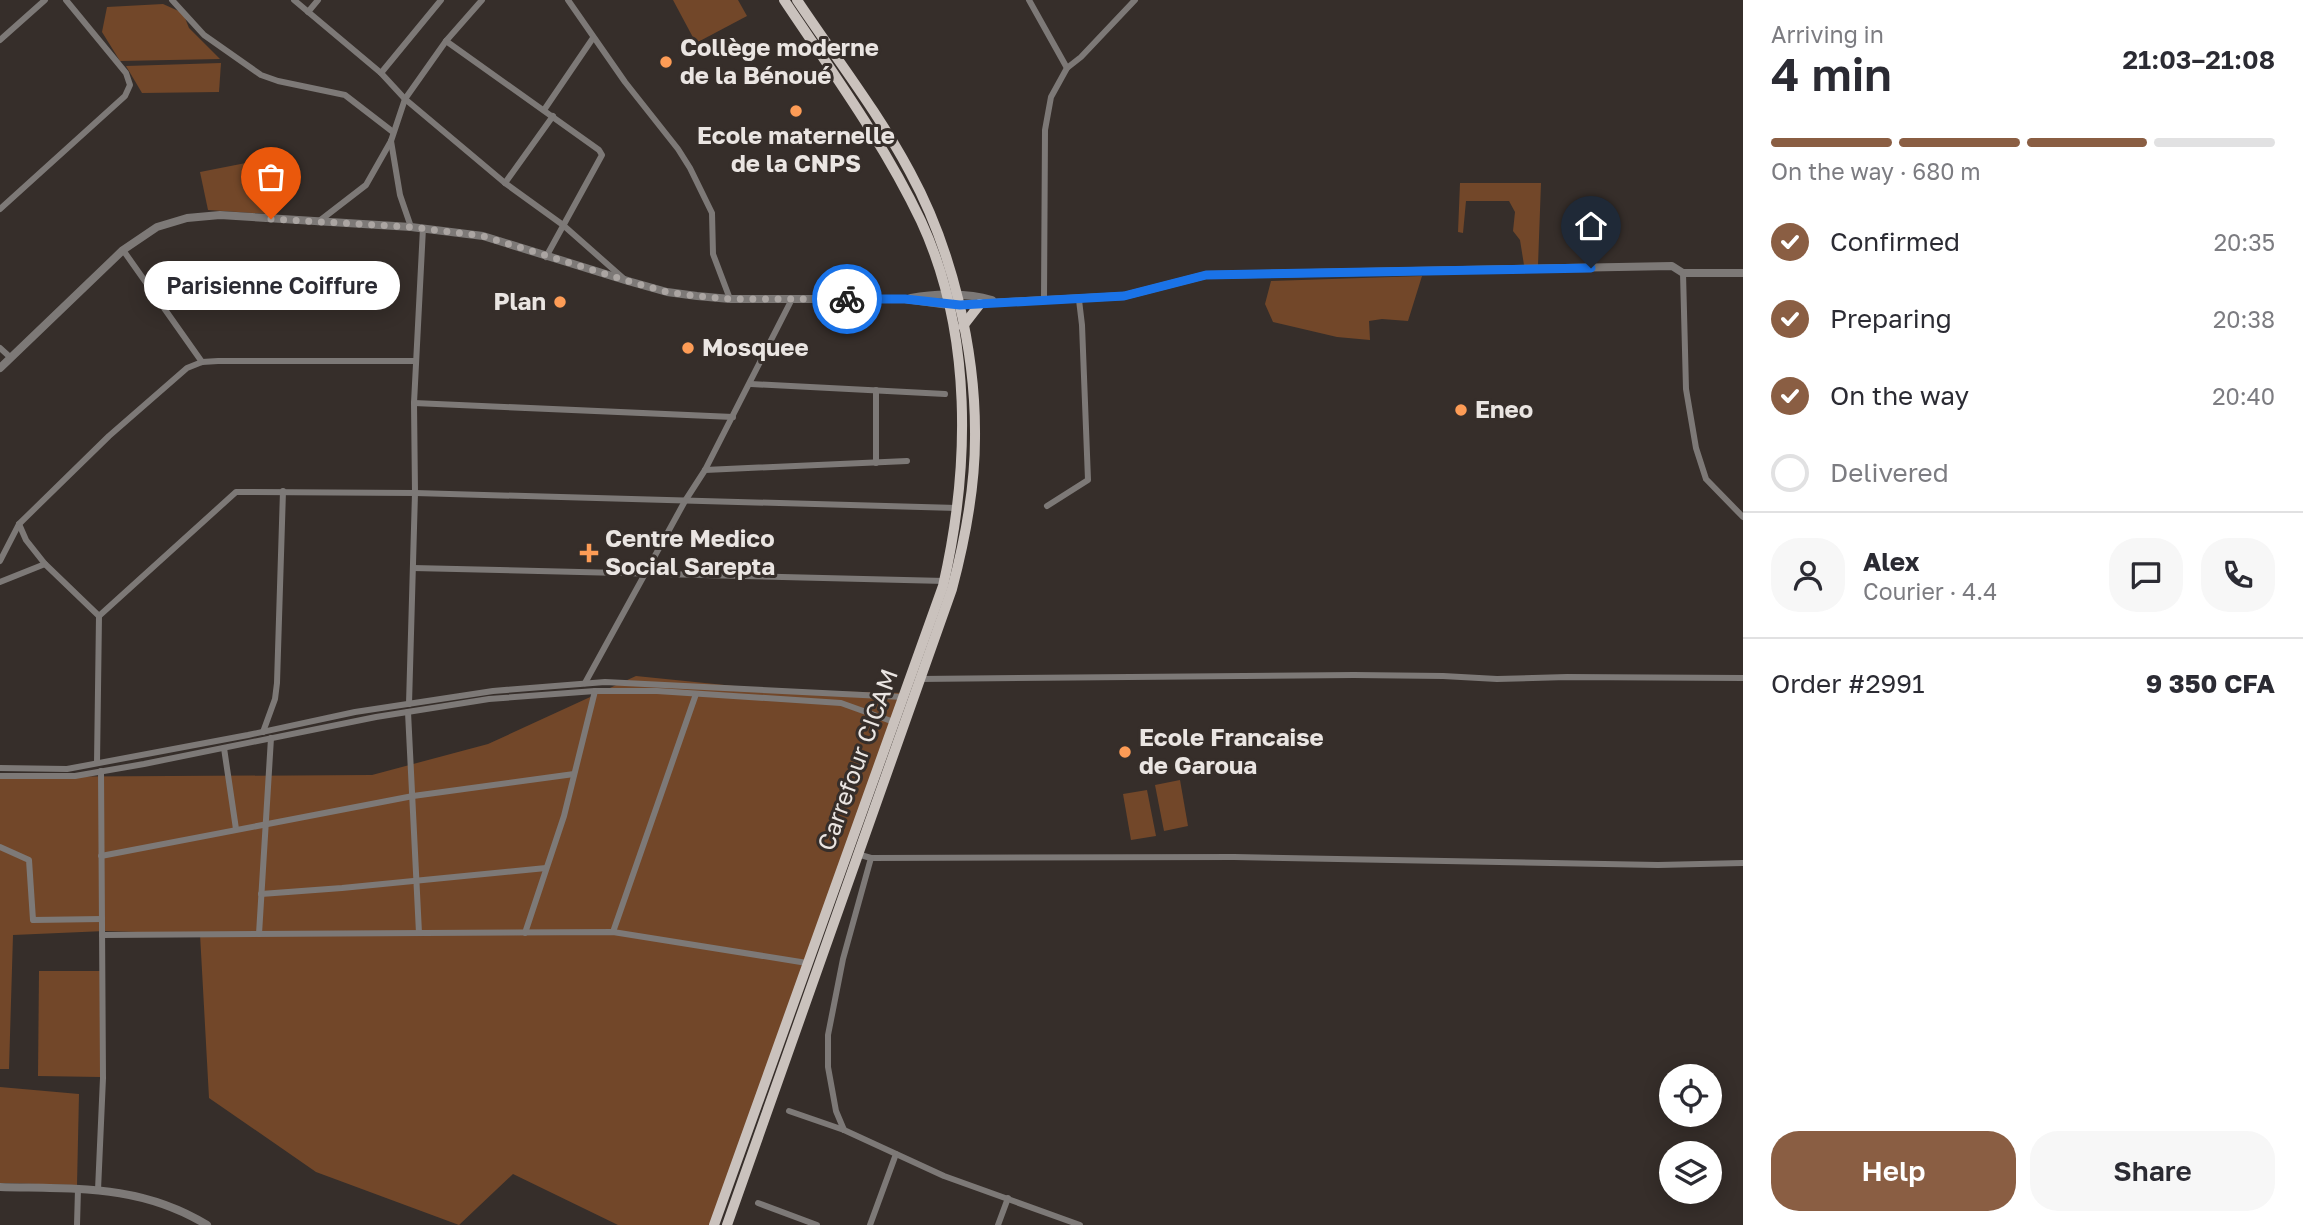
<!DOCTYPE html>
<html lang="en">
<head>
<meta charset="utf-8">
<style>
	:root { --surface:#fff; --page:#f7f7f7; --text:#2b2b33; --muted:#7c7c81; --line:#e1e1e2; --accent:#8a5e43 }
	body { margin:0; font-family:"Golos Text",sans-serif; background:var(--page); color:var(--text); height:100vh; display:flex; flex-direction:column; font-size:26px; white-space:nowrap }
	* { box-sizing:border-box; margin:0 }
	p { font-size:23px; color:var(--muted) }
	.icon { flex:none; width:38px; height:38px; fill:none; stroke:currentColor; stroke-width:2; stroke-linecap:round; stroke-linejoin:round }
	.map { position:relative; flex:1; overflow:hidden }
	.side { display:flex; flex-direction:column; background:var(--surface); width:560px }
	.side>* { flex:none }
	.buttons { position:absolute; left:1659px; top:1064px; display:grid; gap:14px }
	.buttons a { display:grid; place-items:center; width:63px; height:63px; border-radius:50%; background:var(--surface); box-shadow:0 4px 18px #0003; font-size:35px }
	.pin { position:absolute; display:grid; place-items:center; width:60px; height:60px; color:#fff; margin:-72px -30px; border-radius:50% 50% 50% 0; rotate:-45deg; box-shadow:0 0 7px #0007 }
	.pin .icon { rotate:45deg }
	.courier { position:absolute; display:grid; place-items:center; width:70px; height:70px; margin:-35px; border:5px solid #1a73e8; border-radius:50%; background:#fff; color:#222; box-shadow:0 2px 9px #0007 }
	.bubble { position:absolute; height:49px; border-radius:24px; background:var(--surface); box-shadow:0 4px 18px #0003; font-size:23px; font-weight:600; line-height:49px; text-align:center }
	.headline em { font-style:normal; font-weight:600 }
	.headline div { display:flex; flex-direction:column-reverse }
	.headline { display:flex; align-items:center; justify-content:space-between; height:119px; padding:0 28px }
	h1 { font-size:46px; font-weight:600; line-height:52px }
	.bar { display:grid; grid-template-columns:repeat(4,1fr); gap:10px 7px; align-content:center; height:84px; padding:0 28px }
	.bar i { height:9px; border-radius:5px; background:var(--line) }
	.bar .on { background:var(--accent) }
	.bar p { grid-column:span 4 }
	.line { display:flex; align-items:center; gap:18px; padding:0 28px; border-top:2px solid var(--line) }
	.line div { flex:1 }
	.round { display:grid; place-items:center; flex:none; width:74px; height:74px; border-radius:28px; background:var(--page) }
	ol { padding:0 28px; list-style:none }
	li { display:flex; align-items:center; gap:21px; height:77px }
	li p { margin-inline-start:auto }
	li .icon { padding:7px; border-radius:50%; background:var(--accent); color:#fff; stroke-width:4 }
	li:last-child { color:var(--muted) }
	li i { width:38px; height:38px; border:4px solid var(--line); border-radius:50% }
	.button { display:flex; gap:14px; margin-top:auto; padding:14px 28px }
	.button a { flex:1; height:80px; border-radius:28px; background:var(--accent); color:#fff; font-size:28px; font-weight:600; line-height:80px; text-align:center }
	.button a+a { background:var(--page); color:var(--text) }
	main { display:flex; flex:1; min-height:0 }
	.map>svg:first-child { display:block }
	.green { fill:#724729 }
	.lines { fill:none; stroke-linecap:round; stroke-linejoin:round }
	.minor { stroke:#7d7977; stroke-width:6 }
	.tertiary { stroke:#7d7977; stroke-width:8 }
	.primary { stroke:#cac2bd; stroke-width:10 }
	.done { stroke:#aba5a2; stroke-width:7; stroke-dasharray:0 12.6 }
	.route { stroke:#1a73e8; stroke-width:9 }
	.poi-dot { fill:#fd9c56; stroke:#362e2a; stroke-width:2.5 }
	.labels { text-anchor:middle; stroke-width:6; stroke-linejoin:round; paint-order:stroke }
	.poi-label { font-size:24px; font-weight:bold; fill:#eae5e2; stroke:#362e2a; text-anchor:start }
	.street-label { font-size:24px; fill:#eae5e2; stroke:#362e2a }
</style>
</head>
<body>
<main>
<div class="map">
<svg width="1743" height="1225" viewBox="0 0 1743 1225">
	<rect width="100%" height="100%" fill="#362e2a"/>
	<!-- green -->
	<g class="green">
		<polygon points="673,0 738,0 747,16 696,43"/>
		<polygon points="163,4 183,13 189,28 220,59 120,61 102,32 107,7"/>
		<polygon points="221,63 219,92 142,93 126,66"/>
		<polygon points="271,158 268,214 208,210 200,172"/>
		<polygon points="1460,183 1541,183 1538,265 1524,265 1520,240 1513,231 1515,212 1509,201 1466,201 1463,233 1458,232"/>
		<polygon points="1422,276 1408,321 1382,319 1369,321 1370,340 1337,337 1273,322 1265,304 1271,281"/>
		<polygon points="636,676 775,690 907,693 717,1225 618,1225 513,1174 459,1225 316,1172 209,1098 200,934 105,931 13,935 9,1069 0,1069 0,777 372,775 488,744"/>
		<polygon points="1180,780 1188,826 1164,831 1155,785"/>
		<polygon points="1147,790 1156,836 1131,840 1123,794"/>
		<polygon points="39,971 101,971 100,1077 38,1076"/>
		<polygon points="0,1087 79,1094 77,1185 0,1183"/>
	</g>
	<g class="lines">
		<!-- minor -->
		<g class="minor">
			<polyline points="172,0 204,35 261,75 278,81 345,95 393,132"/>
			<polyline points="294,0 381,73 405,99 505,183 563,225 623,278"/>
			<polyline points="568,0 625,82 678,149 690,168 712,213 713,254 730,299"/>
			<polyline points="1029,0 1067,68"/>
			<polyline points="308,12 318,0"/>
			<polyline points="0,40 45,0"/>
			<polyline points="446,41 599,150 602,155 546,257"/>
			<polyline points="381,73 441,0"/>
			<polyline points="544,110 593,38"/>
			<polyline points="391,141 400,195 411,227"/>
			<polyline points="505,183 553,116"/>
			<polyline points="0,209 125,96 130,85 126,73 66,0"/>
			<polyline points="318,222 366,185 391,141 405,99 446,41 482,0"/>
			<polyline points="123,250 202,362"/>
			<polyline points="1683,273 1686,389 1696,448 1706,479 1743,517"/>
			<polyline points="1044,299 1045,130 1051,97 1067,68 1081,57 1135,0"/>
			<polyline points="0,348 11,358"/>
			<polyline points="751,384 945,394"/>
			<polyline points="414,403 733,417"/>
			<polyline points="876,463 876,390"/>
			<polyline points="705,470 907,461"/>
			<polyline points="1047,506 1088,480 1082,325 1079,300"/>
			<polyline points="19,524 26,540 45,564"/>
			<polyline points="0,561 19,524 109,436 187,368 202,362 218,361 415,361"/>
			<polyline points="413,568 945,581"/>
			<polyline points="0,582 45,564 99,616"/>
			<polyline points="919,679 1354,675 1443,676 1497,679 1567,677 1743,678"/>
			<polyline points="585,683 685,501 705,470 792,299"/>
			<polyline points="409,704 415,493 414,403 423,228"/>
			<polyline points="408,712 419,933"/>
			<polyline points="263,732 275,699 277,683 283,491"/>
			<polyline points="224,748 236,829"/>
			<polyline points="97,763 99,616 236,492 415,493 957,508"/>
			<polyline points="0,768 67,769 248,735 355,712 493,691 605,682 903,697"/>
			<polyline points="0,776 75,776 144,764 376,717 489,699 595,691 657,691 841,703 894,722"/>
			<polyline points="0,847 29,860 33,920 102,919"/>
			<polyline points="857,854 871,858 1234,857 1658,865 1743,863"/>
			<polyline points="101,856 413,796 574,774"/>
			<polyline points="261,894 342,888 546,868"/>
			<polyline points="613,932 696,694"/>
			<polyline points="525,933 564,816 595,691"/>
			<polyline points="259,934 271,738"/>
			<polyline points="102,935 613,932 807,963"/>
			<polyline points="789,1111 844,1130 944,1176 1080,1225"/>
			<polyline points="844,1130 836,1111 828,1067 828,1035 843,959 871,858"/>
			<polyline points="98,1190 103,1078 101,771"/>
			<polyline points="758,1203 817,1225"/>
			<polyline points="77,1225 78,1189"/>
			<polyline points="870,1225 896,1154"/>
			<polyline points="998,1225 1008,1198"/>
		</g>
		<!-- tertiary -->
		<g class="tertiary">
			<path d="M911,298C936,293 967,293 992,300"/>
			<polyline points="0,368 123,250 157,227 187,218 220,215 411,227 483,236 628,281 667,292 697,296 730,299 905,299 949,305 1124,296 1206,275 1672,266 1683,273 1743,273"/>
			<path d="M0,1187C75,1189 140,1184 207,1225"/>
		</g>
		<!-- primary -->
		<g class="primary">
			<polyline points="963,326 980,304"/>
			<path d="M714,1225L943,586C970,468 973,333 921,221C884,143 832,72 784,0"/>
			<path d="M727,1225L952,589C965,540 975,488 975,438C976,350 952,249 910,172C878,112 835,57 797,0"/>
		</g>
	</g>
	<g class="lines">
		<!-- done -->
		<polyline class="done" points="271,219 411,227 483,236 628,281 667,292 696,296 730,299 847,299"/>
		<!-- route -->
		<polyline class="route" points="847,299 905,299 960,305 1124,296 1206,275 1591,268"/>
	</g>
	<!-- markers -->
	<g class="poi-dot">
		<circle cx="666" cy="62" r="7"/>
		<circle cx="796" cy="111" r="7"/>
		<circle cx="560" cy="302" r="7"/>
		<circle cx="688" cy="348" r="7"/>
		<circle cx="1461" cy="410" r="7"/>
		<path d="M585.5 542.5h7v7h7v7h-7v7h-7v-7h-7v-7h7z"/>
		<circle cx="1125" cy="752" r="7"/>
	</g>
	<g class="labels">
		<!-- poi labels -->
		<g class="poi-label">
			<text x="680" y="56">Collège moderne<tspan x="680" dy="28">de la Bénoué</tspan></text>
			<text x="796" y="144" text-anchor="middle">Ecole maternelle<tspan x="796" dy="28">de la CNPS</tspan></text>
			<text x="546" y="310" text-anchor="end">Plan</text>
			<text x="702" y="356">Mosquee</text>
			<text x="1475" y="418">Eneo</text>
			<text x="605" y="547">Centre Medico<tspan x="605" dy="28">Social Sarepta</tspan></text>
			<text x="1139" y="746">Ecole Francaise<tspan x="1139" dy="28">de Garoua</tspan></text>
		</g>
		<!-- street labels -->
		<g class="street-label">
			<text transform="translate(858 760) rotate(-70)" y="8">Carrefour CICAM</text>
		</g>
	</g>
</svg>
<div class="buttons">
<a><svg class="icon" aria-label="locate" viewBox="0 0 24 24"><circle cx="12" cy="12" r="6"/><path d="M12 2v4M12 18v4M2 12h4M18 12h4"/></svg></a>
<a><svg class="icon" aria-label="layers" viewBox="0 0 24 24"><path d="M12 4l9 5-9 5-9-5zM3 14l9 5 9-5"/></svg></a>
</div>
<div class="pin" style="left:271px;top:219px;background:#ea580c"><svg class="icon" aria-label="bag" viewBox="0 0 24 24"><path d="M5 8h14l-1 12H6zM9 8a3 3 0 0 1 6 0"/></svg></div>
<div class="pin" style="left:1591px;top:268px;background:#1f2937"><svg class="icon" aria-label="home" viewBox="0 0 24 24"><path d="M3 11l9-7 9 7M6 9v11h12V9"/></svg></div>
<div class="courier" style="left:847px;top:299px"><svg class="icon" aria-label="bike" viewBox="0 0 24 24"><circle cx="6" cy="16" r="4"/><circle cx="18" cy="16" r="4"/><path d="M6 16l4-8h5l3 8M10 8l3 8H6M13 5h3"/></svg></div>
<div class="bubble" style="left:144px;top:261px;width:256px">Parisienne Coiffure</div>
</div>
<section class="side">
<div class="headline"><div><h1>4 min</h1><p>Arriving in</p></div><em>21:03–21:08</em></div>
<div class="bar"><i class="on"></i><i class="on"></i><i class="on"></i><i></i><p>On the way · 680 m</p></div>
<ol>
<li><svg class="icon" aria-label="check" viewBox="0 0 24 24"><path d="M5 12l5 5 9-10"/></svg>Confirmed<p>20:35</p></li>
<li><svg class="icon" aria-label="check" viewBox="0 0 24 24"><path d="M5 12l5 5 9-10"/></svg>Preparing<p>20:38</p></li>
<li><svg class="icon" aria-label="check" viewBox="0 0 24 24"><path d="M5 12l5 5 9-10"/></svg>On the way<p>20:40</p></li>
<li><i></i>Delivered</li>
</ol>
<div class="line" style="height:126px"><a class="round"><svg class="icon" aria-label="person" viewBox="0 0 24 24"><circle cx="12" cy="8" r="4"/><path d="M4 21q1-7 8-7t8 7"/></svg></a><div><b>Alex</b><p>Courier · 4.4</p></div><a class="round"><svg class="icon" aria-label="chat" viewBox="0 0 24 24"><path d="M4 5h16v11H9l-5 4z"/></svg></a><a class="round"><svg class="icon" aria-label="phone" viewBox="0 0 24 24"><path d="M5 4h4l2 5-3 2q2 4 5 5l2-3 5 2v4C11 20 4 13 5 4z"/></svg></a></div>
<div class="line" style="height:91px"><div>Order #2991</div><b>9 350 CFA</b></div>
<div class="button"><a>Help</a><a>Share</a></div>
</section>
</main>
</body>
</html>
